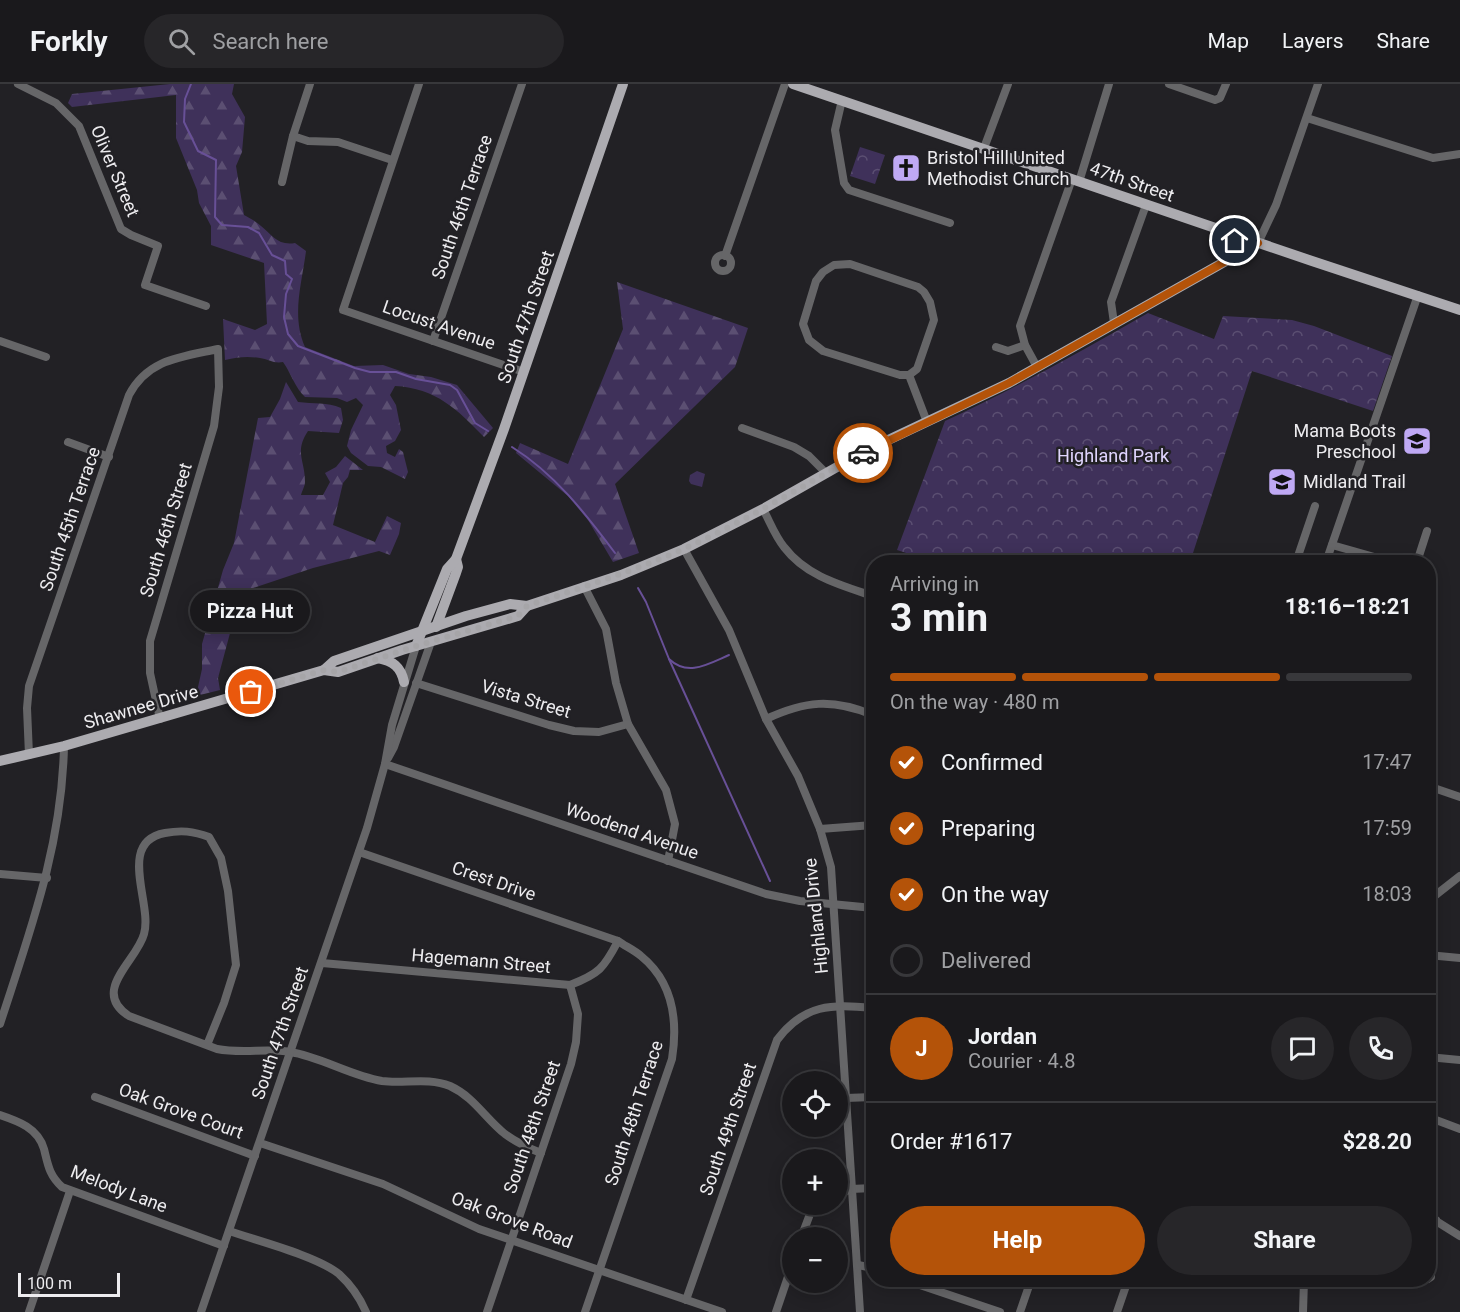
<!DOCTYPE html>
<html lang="en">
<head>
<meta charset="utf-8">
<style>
	:root { --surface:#1a191c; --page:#272629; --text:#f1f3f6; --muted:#9fa0a3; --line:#38383b; --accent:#b45309 }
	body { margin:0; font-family:Roboto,sans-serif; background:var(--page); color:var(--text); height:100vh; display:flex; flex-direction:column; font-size:22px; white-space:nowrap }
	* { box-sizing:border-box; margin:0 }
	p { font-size:20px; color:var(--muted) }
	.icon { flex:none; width:33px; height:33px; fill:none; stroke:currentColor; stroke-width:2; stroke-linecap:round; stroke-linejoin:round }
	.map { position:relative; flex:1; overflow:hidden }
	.side { position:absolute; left:866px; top:471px; width:570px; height:732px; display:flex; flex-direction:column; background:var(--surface); border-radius:24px; box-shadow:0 3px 15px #0003,0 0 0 2px var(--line) }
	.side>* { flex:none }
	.tools { position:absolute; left:782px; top:987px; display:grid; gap:12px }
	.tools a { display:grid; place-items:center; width:66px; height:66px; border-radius:50%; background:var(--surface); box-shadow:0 3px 15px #0003,0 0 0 2px var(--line); font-size:30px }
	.scale { position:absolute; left:18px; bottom:15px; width:102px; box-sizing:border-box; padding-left:6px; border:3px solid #edecef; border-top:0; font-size:16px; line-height:21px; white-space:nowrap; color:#edecef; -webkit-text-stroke:4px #222125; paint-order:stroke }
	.pin { position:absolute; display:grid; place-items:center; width:51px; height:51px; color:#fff; margin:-26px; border:3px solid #fff; border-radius:50%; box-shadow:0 2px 6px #0007 }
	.courier { position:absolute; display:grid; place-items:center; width:60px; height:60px; margin:-30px; border:4px solid #b45309; border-radius:50%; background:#fff; color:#222; box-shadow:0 2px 8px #0007 }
	.bubble { position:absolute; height:42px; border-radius:21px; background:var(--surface); box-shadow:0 3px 15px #0003,0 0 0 2px var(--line); font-size:20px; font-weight:700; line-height:42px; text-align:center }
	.overview em { font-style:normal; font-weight:700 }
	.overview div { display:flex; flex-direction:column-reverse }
	.overview { display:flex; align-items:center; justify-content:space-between; height:102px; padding:0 24px }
	h1 { font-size:39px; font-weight:700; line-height:45px }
	.bar { display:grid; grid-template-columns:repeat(4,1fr); gap:9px 6px; align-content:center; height:72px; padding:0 24px }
	.bar i { height:8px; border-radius:4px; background:var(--line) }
	.bar .selected { background:var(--accent) }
	.bar p { grid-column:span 4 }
	.line { display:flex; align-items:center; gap:15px; padding:0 24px; border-top:2px solid var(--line) }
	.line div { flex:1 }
	.round { display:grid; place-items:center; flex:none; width:63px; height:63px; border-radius:32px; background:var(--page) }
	ol { padding:0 24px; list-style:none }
	li { display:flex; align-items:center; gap:18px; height:66px }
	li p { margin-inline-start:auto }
	li .icon { padding:6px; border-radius:50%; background:var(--accent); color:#fff; stroke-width:4 }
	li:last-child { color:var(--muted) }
	li i { width:33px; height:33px; border:3px solid var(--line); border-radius:50% }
	.cta { display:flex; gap:12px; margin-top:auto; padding:12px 24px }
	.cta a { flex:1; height:69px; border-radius:36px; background:var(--accent); color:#fff; font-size:24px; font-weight:700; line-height:69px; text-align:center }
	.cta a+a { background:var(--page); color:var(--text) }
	header { display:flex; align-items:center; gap:36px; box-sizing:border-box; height:84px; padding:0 30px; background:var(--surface); border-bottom:2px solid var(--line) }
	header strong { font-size:28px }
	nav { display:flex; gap:33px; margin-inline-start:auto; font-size:21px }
	.search { width:420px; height:54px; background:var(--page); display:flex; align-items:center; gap:15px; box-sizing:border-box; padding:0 21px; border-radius:33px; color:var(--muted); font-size:22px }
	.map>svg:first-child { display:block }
	.forest { fill:url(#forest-firs) }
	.park { fill:url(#park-crowns) }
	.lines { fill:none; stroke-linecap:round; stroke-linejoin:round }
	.stream { stroke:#685097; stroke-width:2 }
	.minor { stroke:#666668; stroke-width:8 }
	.major { stroke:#acabb0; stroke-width:10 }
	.done { stroke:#a6a5a8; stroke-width:6; stroke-dasharray:0 10.8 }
	.route { stroke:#b45309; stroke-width:8 }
	.labels { text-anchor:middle; stroke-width:5; stroke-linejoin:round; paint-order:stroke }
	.poi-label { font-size:18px; fill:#edecef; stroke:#222125; text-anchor:start }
	.street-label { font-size:18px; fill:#edecef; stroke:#222125 }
	.park-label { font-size:18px; fill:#e0d5fe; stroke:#222125 }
</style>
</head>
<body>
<header>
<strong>Forkly</strong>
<div class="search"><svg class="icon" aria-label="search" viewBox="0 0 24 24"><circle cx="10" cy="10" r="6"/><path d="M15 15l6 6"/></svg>Search here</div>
<nav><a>Map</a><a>Layers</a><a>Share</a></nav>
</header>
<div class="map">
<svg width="1460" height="1228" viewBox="0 0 1460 1228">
	<defs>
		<pattern id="forest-firs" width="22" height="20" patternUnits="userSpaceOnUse" patternTransform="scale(1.5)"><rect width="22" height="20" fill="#3f315a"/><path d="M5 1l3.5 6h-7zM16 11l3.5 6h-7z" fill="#5b4f72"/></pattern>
		<pattern id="park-crowns" width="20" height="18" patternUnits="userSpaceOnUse" patternTransform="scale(1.5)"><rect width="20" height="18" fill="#3f315a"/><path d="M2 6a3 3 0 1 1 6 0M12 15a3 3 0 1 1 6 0" fill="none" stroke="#5b4f72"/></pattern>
	</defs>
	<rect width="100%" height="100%" fill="#222125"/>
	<!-- forest -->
	<g class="forest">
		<path d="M170,0H234L232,10L245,33L242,68L236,82L244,131C249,134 256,137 261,142C272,151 278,162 295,159L306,167C302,199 291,232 305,263L354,282L383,281L409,290L431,293L457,301L493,344L484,353C458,326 436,304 395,302L390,311L396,321L401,346L395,357L386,362L387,369L395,373L399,365L403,368L408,388L405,395L381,383L368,382L351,369L347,362L351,346L363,321L356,314L347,318L337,314L305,313C295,304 291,289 283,278C274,280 268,275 260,274C247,272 238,273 225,276L223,235L255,246L267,240L264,179L211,161V142L199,119L197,106L176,54V11L72,23L68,19L72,10Z"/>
		<polygon points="617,198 748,244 735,283 615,400 639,469 613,478 588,436 568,412 516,369 520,359 568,380 623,245"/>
		<path d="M286,298L298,318C313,320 327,318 341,324L343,336L339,349L308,347C294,368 305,376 305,398C305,402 302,407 301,411H323L330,398L325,389L336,383L345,372L363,386H350L348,393L343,399L333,441L375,458L387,432L401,439L399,450L390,471L379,467L313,484L241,508L218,594L220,606L196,612L202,585V560L223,486L234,459L258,334L270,333L280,315Z"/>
	</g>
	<!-- park -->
	<g class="park">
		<polygon points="860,63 885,71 875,100 850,92"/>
		<path d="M1148,229L1214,255L1223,232L1292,236L1314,242L1392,272L1373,327L1252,287L1193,469L1219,478H934L897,466L945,337C1016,304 1080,268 1148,229Z"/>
		<polygon points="697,387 705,390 702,403 691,400 689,397 690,391"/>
	</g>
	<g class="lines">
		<!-- stream -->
		<g class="stream">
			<polyline points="191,0 185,15 184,38 198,67 216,76 215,133 222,141 248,143 259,149 272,171 285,177 286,190 292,195 286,210 284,233 288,250 298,262 355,284 370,288 396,288 416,295 450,301 457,306 475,339 488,347"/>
			<path d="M512,363C555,390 585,429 615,469"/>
			<path d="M638,504L646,518L669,575C688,593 708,580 729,571"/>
			<polyline points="669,575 770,797"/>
		</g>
		<!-- minor -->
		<g class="minor">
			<polyline points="18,0 56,19 79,42 121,145 131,151 158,162 145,201 206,222"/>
			<polyline points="419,0 343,226 524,288"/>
			<polyline points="1169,0 1215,16 1220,14 1226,0"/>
			<polyline points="842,16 835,46 844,99 849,106 950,139"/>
			<polyline points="1307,34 1433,74 1460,70"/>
			<polyline points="293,52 308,57 338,58 392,76"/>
			<polyline points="984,64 1008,0"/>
			<polyline points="282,98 293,52 310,0"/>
			<polyline points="1079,98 1109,0"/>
			<polyline points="1258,159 1276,121 1318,0"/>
			<circle cx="723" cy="179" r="8"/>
			<polyline points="725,172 785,0"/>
			<polyline points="1114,239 1111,218 1146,121"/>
			<polyline points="0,257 46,273"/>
			<polyline points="433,257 522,0"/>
			<polyline points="996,263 1008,267 1025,261"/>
			<polyline points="1037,283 1025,261 1020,242 1072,95"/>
			<polyline points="909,291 900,291 823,267 809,256 803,240 816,197 823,188 834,181 850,180 918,203 924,208 930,218 934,236 917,285 909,291 927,338"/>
			<polyline points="742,344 794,363 809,372 826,389"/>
			<polyline points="68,358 109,373"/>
			<path d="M763,425C770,438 775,452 784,463C806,492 840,501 873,512"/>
			<polyline points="1332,461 1392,478"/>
			<polyline points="684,465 729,546 766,635 798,692 820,745 831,783 860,1228"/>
			<polyline points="1296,478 1315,422"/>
			<polyline points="1326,478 1418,211"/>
			<polyline points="1417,478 1427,447"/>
			<polyline points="584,502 606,545 616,599 628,640 666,706 675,740 668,777"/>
			<polyline points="416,599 549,641 574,647 599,648 628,640"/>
			<path d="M766,635C805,617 832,614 873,631"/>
			<path d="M29,671L27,624L29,602L129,311C148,275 181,273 218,265L219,303L214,342L150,557V589L160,635"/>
			<polyline points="388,674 394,663 431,558"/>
			<polyline points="385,680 766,810 800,817 873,824"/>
			<polyline points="1428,702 1460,713"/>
			<polyline points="820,745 873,741"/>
			<path d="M359,768L618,857C625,862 634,866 641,872C673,898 678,937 672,975L585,1228"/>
			<polyline points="0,790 47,794"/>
			<polyline points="1428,817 1460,792"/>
			<polyline points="1428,871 1460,874"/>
			<path d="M322,879L570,901C599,890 604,884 618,857"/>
			<path d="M0,940C30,847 62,762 64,662"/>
			<path d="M207,961L224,919L236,881L228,807L221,774L209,753C193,747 181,746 165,749C116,758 153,820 144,850C137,877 90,907 129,932L217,965C242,970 266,964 290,968C319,972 351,992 382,997C404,1000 428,993 450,1002C474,1013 485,1034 505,1050C516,1058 528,1064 541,1069"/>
			<polyline points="1428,973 1460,976"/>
			<polyline points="95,1013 255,1072"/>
			<polyline points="846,1014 873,1013"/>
			<path d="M0,1031C18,1037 38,1044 44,1065C48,1081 49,1091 62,1103L224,1162"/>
			<polyline points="1428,1033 1460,1045"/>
			<polyline points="260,1059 383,1100 479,1145 722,1228"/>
			<polyline points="837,1111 851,1105 873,1104"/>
			<polyline points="1428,1132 1460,1152"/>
			<path d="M229,1147C258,1157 317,1172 339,1190C350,1200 360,1214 366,1228"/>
			<polyline points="801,1154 810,1130 817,1120"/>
			<polyline points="1428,1155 1436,1136"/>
			<polyline points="858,1181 873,1184"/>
			<polyline points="1428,1181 1431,1187 1431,1193 1428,1195"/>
			<polyline points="905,1196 1000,1228"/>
			<path d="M686,1216L777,956C804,920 831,920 873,924"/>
			<polyline points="29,1228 70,1107"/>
			<polyline points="201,1228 367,744 385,680 392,641 416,562"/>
			<polyline points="487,1228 571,980 576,958 578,930 570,901"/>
			<polyline points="776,1228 792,1181"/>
			<polyline points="1020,1228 1031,1196"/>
			<polyline points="1117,1228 1128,1196"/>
			<polyline points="1303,1228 1304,1196"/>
		</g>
		<!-- major -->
		<g class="major">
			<polyline points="793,0 1312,177 1460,226"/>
			<polyline points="436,543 456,489 458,483 456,475"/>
			<polyline points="416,562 447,485 456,475 504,345 623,0"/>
			<path d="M378,574C393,577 401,583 404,598"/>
			<polyline points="324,586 334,577 466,532 510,520 527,522 621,491 684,465 763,425 867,366 1009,299 1258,159"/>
			<polyline points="0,677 64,662 324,586 338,588 402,566 518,532 527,522"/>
		</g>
	</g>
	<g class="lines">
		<!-- done -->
		<path class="done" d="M251,608L324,586L338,588L416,562L518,532L527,522C580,504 634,487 686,464C747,436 804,401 863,369"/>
		<!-- route -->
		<polyline class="route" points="863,369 1009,299 1258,159 1231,150 1235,157"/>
	</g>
	<!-- icons -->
	<defs>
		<g id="church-square" transform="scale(1.5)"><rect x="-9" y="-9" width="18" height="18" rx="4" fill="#bfa9f4" stroke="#222125"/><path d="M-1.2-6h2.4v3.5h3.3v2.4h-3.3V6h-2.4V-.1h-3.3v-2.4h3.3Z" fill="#111"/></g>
		<g id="school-square" transform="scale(1.5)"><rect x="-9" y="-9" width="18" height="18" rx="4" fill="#bfa9f4" stroke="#222125"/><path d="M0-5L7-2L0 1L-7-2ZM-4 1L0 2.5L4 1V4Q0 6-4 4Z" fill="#111"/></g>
	</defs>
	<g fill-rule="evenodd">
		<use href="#church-square" x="906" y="84"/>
		<use href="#school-square" x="1417" y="357"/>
		<use href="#school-square" x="1282" y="398"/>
	</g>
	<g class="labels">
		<!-- poi labels -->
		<g class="poi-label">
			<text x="927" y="80">Bristol Hill United<tspan x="927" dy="21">Methodist Church</tspan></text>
			<text x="1396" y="353" text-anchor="end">Mama Boots<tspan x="1396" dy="21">Preschool</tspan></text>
			<text x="1303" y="404">Midland Trail</text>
		</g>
		<!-- street labels -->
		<g class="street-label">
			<text transform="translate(115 87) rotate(67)" y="6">Oliver Street</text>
			<text transform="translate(1132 98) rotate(19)" y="6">47th Street</text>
			<text transform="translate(462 123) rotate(-71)" y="6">South 46th Terrace</text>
			<text transform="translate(526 233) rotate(-71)" y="6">South 47th Street</text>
			<text transform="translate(439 241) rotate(19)" y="6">Locust Avenue</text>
			<text transform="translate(70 435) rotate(-71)" y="6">South 45th Terrace</text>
			<text transform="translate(166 446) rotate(-73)" y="6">South 46th Street</text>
			<text transform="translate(526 615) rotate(17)" y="6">Vista Street</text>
			<text transform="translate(141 623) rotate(-16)" y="6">Shawnee Drive</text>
			<text transform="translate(632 747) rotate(19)" y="6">Woodend Avenue</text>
			<text transform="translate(494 797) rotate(19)" y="6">Crest Drive</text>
			<text transform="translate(816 832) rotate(-96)" y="6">Highland Drive</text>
			<text transform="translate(481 877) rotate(5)" y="6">Hagemann Street</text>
			<text transform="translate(280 949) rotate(-71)" y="6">South 47th Street</text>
			<text transform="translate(181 1027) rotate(20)" y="6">Oak Grove Court</text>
			<text transform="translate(634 1029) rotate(-72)" y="6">South 48th Terrace</text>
			<text transform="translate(532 1043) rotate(-71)" y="6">South 48th Street</text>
			<text transform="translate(728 1045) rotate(-71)" y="6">South 49th Street</text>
			<text transform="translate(119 1105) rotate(21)" y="6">Melody Lane</text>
			<text transform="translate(512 1136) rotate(21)" y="6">Oak Grove Road</text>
		</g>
		<!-- park labels -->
		<g class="park-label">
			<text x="1113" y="378">Highland Park</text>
		</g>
	</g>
</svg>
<div class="tools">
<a><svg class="icon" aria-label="locate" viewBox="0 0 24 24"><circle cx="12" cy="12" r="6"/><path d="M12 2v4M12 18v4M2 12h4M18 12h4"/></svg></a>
<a>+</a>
<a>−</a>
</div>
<div class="scale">100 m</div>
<div class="pin" style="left:251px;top:608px;background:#ea580c"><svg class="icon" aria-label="bag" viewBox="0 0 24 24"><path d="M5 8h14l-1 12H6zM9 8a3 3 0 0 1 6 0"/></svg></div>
<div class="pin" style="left:1235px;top:157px;background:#1f2937"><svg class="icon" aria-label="home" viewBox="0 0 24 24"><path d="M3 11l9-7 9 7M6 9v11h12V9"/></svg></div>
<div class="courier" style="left:863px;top:369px"><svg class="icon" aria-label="car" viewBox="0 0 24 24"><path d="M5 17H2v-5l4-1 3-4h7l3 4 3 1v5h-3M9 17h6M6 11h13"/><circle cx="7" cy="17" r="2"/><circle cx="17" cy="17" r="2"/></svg></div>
<div class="bubble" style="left:190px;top:506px;width:120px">Pizza Hut</div>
<section class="side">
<div class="overview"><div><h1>3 min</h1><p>Arriving in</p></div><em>18:16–18:21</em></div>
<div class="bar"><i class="selected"></i><i class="selected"></i><i class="selected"></i><i></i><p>On the way · 480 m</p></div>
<ol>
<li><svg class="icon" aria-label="check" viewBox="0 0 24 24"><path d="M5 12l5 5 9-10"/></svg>Confirmed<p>17:47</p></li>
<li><svg class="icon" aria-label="check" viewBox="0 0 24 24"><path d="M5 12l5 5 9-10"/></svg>Preparing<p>17:59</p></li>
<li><svg class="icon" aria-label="check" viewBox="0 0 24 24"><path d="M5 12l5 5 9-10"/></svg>On the way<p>18:03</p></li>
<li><i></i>Delivered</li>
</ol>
<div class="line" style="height:108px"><b class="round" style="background:var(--accent);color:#fff">J</b><div><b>Jordan</b><p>Courier · 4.8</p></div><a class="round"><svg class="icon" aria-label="chat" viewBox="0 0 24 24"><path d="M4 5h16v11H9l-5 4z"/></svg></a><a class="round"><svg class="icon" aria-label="phone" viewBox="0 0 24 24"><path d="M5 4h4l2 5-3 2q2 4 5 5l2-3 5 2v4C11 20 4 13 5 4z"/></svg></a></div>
<div class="line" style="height:78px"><div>Order #1617</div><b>$28.20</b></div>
<div class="cta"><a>Help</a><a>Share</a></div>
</section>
</div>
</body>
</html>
